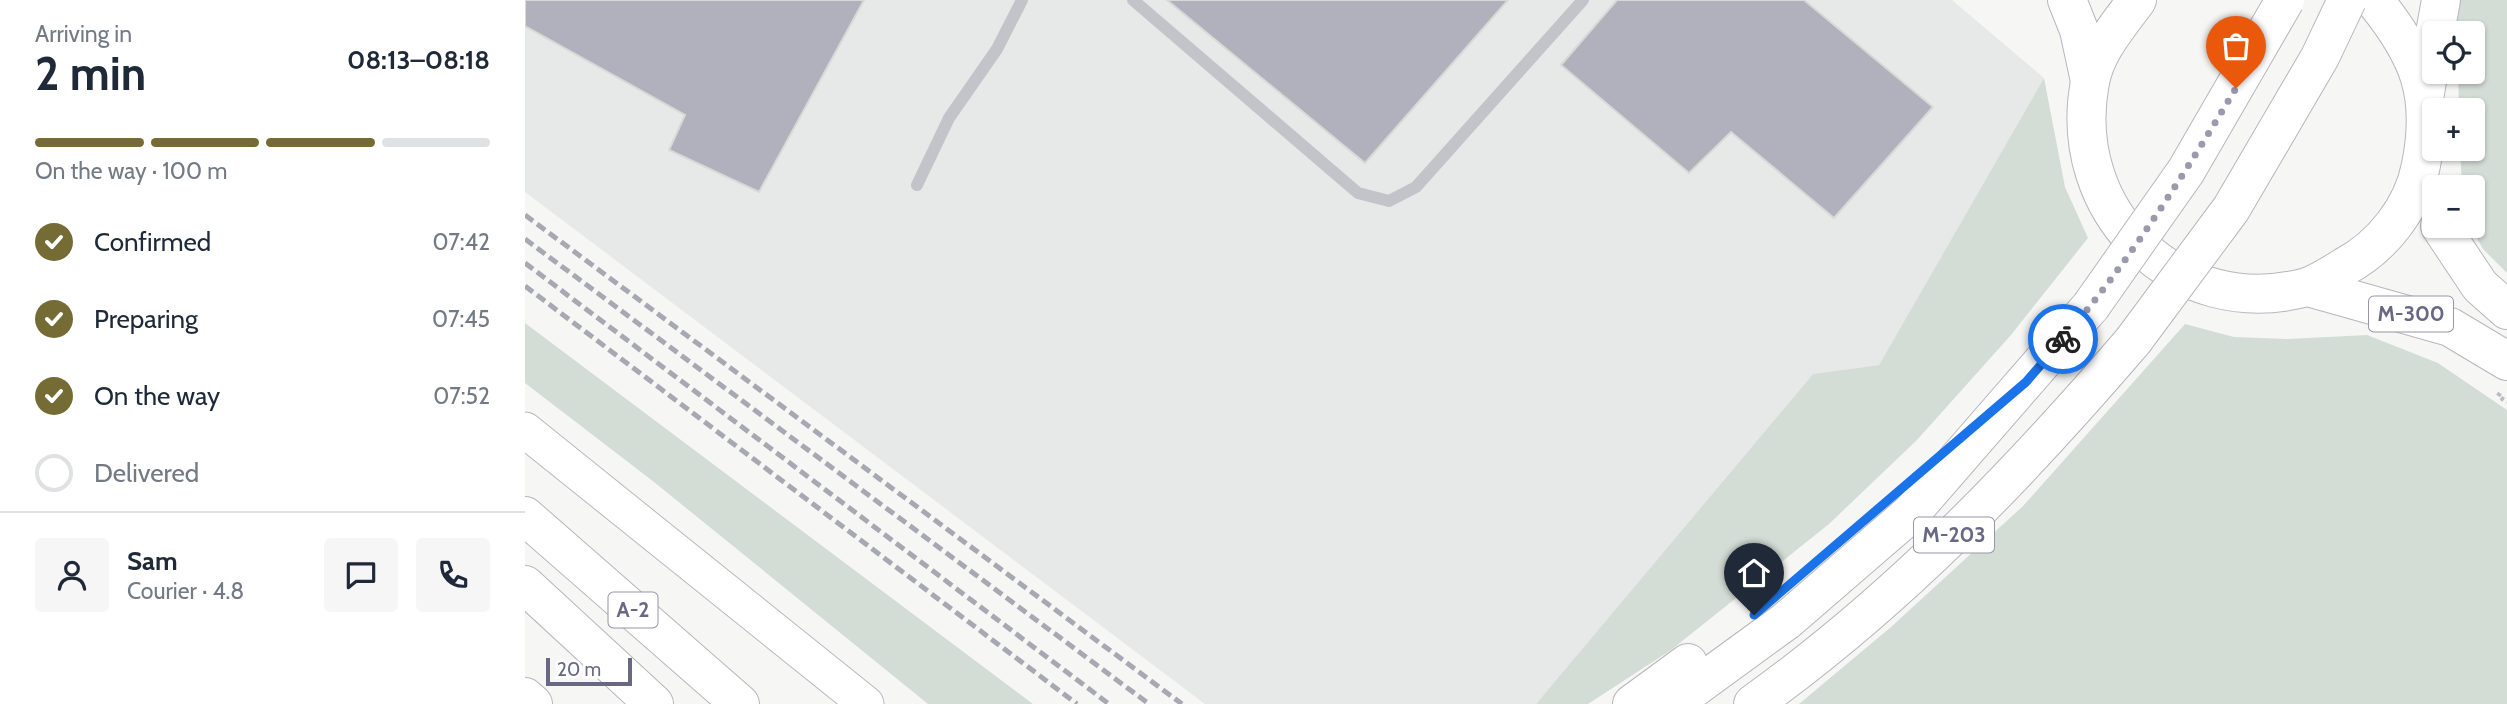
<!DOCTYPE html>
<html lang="en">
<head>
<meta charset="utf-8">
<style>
	:root { --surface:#fff; --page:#f6f6f7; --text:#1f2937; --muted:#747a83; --line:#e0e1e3; --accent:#746c34 }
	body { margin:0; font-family:Cabin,sans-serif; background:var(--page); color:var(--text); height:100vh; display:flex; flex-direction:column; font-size:26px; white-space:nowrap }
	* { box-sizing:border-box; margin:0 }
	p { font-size:23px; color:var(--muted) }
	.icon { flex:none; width:38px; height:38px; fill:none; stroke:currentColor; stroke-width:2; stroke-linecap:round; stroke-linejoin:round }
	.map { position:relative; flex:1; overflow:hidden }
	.sheet { display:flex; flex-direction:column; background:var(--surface); width:525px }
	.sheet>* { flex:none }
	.fabs { position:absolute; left:1897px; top:21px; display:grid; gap:14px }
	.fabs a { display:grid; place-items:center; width:63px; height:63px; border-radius:7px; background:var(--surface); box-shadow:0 2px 5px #0004; font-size:35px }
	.scale { position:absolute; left:21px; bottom:18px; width:86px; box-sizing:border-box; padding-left:7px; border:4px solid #696884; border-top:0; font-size:19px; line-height:24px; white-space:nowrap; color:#696884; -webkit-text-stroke:5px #fff; paint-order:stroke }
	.pin { position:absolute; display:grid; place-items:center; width:60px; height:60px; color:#fff; margin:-72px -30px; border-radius:50% 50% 50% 0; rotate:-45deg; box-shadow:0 0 7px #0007 }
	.pin .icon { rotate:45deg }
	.courier { position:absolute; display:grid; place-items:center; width:70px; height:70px; margin:-35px; border:5px solid #1a73e8; border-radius:50%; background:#fff; color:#222; box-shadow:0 2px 9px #0007 }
	.head em { font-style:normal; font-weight:700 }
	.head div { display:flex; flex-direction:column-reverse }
	.head { display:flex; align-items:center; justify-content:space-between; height:119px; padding:0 35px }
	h1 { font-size:46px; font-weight:700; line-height:52px }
	.bar { display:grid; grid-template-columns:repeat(4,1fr); gap:10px 7px; align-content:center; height:84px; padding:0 35px }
	.bar i { height:9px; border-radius:5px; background:var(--line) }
	.bar .active { background:var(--accent) }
	.bar p { grid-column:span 4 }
	.line { display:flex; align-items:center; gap:18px; padding:0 35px; border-top:2px solid var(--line) }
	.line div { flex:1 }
	.round { display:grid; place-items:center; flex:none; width:74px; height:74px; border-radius:7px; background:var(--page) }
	ol { padding:0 35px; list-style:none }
	li { display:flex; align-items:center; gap:21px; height:77px }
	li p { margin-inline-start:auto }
	li .icon { padding:7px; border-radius:50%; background:var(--accent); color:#fff; stroke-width:4 }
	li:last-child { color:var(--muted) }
	li i { width:38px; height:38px; border:4px solid var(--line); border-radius:50% }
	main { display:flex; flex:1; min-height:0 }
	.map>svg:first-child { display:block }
	.built { fill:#e7e8e8 }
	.green { fill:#d4dcd6 }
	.building { fill:#b0b1bc; stroke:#d8d9d7; stroke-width:2 }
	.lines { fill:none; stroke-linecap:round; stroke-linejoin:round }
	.secondary-casing { stroke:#b8b8c0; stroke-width:37 }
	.primary-casing { stroke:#b7b6be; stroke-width:40 }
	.highway-casing { stroke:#b6b6bc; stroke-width:40 }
	.path { stroke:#bbbbc0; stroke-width:4.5; stroke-dasharray:3.5 3.5; stroke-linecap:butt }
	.lane { stroke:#c3c3ca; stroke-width:12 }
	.secondary { stroke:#fff; stroke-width:35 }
	.primary { stroke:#fff; stroke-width:38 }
	.highway { stroke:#fff; stroke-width:38 }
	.rail { stroke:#a8a8b2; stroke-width:5; stroke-dasharray:10 5; stroke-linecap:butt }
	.highway-bridge-casing { stroke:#b6b6bc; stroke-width:40; stroke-linecap:butt }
	.highway-bridge { stroke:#fff; stroke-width:38 }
	.done { stroke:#9a9aac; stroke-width:7; stroke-dasharray:0 12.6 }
	.route { stroke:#1a73e8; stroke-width:9 }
	.labels { text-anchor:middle; stroke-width:7; stroke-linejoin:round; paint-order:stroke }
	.shield { fill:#fff; stroke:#9695a9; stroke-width:2 }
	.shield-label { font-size:21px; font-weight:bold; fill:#696884 }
</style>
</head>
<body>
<main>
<section class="sheet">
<div class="head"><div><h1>2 min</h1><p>Arriving in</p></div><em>08:13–08:18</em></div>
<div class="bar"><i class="active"></i><i class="active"></i><i class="active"></i><i></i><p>On the way · 100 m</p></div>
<ol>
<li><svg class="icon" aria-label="check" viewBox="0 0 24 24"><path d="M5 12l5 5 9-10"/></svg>Confirmed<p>07:42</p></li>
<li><svg class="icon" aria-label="check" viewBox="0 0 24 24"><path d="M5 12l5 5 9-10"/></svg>Preparing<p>07:45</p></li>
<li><svg class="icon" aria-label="check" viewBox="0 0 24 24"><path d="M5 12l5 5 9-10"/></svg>On the way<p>07:52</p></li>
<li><i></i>Delivered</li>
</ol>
<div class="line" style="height:126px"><a class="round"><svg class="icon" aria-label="person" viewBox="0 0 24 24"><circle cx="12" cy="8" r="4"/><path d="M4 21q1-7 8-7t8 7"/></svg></a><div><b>Sam</b><p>Courier · 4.8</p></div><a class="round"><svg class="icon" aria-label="chat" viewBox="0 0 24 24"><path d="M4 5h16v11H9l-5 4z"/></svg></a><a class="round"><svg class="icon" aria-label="phone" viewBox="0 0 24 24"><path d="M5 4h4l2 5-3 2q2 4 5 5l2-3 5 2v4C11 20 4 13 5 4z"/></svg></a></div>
</section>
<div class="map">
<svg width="1982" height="704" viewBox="0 0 1982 704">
	<rect width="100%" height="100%" fill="#f6f7f5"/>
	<!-- built -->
	<polygon class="built" points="0,0 1427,0 1519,78 1354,365 1288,374 1011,704 680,704 0,192"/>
	<!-- green -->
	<g class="green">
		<polygon points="1933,0 1982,0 1982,273 1958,249 1945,226 1948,226 1948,187 1937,187 1935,149 1948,149 1948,110 1934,110 1933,72 1948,72 1948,33 1929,33"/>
		<polygon points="1519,78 1540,187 1563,238 1486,335 1392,440 1304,524 1146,650 1063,704 1011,704 1288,374 1354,365"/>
		<polygon points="0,323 508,704 403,704 129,482 0,383"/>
		<polygon points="1660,324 1709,337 1763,339 1842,335 1913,363 1982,410 1982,704 1274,704 1366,627 1498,506"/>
	</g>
	<!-- building -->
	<g class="building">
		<polygon points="0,0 339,0 234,192 144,150 160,115 0,26"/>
		<polygon points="642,0 983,0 840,163"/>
		<polygon points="1092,0 1279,0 1408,107 1309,218 1206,132 1164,173 1036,65"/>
	</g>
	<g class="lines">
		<!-- secondary casing -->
		<g class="secondary-casing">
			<polyline id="secondary" points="0,430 341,704"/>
		</g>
		<!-- primary casing -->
		<g class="primary-casing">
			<g id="primary">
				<polyline points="1542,0 1554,30 1565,81"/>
				<path d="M1612,0C1593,26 1571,50 1565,82C1540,212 1652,322 1782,287C1794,283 1808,274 1819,267C1857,247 1888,208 1896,165C1910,95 1894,55 1849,0"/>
				<polyline points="1915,226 1955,286 1982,310"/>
				<polyline points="1783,287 1925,327 1982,361"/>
			</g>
		</g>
		<!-- highway casing -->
		<g class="highway-casing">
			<g id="highway">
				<polyline points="1910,33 1916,0"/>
				<polyline points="1900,93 1909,40"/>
				<polyline points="0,516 215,704"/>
				<polyline points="0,585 129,704"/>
				<polyline points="0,697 8,704"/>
				<polyline points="1107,704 1163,663"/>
				<polyline points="1147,704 1261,621 1386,513 1566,306"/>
				<path d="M1228,704C1372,601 1493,475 1608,341"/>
			</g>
		</g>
		<!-- path -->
		<polyline class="path" points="1975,393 1973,396 1982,402"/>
		<!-- lane -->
		<g class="lane">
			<polyline points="608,0 833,193 864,201 891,187 1058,0"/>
			<polyline points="392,185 424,118 472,49 497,0"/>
		</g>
		<!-- secondary -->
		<use href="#secondary" class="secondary"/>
		<!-- primary -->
		<use href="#primary" class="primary"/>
		<!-- highway -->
		<use href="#highway" class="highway"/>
		<!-- rail -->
		<g class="rail">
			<polyline points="0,215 657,704"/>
			<polyline points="0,239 624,704"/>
			<polyline points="0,263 584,704"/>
			<polyline points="0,286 552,704"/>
		</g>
		<!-- highway-bridge casing -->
		<g class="highway-bridge-casing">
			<g id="highway-bridge">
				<polyline points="1566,306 1661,171 1760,0"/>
				<polyline points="1608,341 1706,209 1795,57 1822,0"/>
			</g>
		</g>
		<!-- highway-bridge -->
		<use href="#highway-bridge" class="highway-bridge"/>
	</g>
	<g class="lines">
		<!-- done -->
		<path class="done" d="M1538,339C1604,262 1659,175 1711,88"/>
		<!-- route -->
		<polyline class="route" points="1229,615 1501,382 1538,339"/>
	</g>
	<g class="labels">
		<!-- shield labels -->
		<g class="shield">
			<rect x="1844" y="296.5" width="84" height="35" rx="5"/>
			<rect x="1389" y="517.5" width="80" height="35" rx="5"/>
			<rect x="83.5" y="592.5" width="49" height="35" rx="5"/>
		</g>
		<g class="shield-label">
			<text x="1886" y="321">M-300</text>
			<text x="1429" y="542">M-203</text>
			<text x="108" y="617">A-2</text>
		</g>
	</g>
</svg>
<div class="fabs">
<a><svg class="icon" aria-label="locate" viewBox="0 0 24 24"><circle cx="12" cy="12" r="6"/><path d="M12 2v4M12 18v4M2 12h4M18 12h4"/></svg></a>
<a>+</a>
<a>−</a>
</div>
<div class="scale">20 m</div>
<div class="pin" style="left:1711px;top:88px;background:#ea580c"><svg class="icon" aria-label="bag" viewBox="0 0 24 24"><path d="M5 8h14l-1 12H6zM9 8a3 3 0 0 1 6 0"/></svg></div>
<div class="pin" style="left:1229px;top:615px;background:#1f2937"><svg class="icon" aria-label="home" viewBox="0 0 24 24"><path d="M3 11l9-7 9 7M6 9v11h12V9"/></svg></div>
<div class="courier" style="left:1538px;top:339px"><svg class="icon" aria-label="bike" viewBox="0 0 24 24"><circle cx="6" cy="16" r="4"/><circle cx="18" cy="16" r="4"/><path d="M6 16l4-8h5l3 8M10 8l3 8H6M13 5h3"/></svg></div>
</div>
</main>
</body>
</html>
